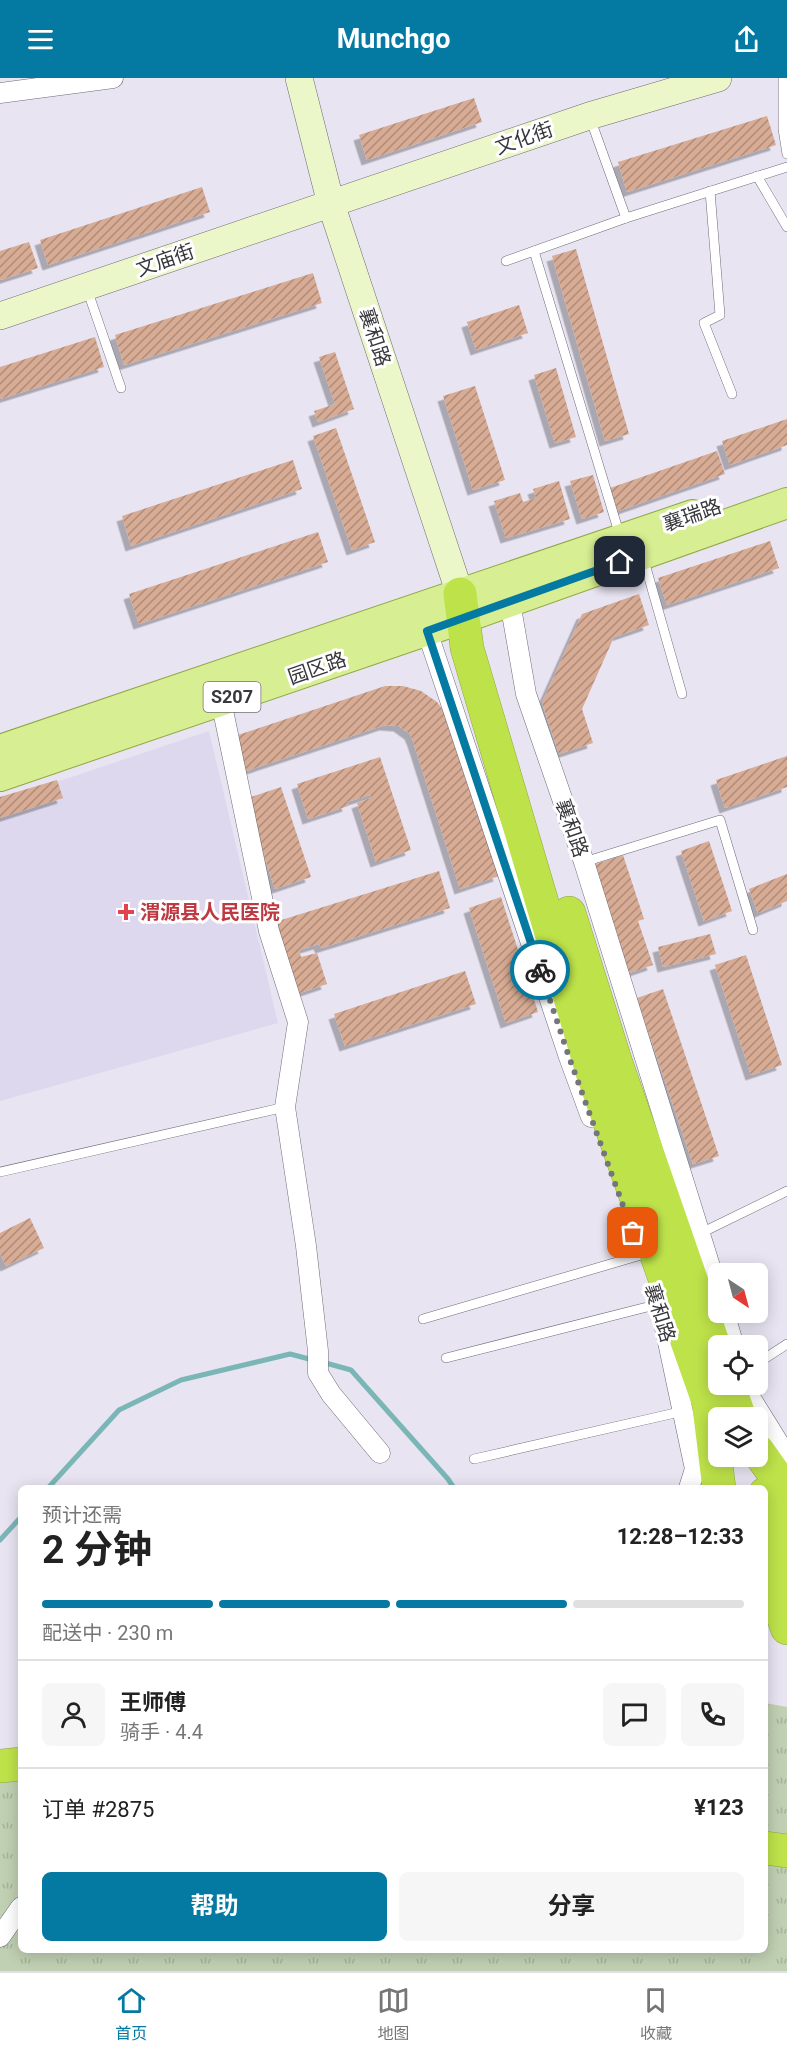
<!DOCTYPE html>
<html lang="zh">
<head>
<meta charset="utf-8">
<style>
	:root { --surface:#fff; --page:#f6f6f6; --text:#222; --muted:#767676; --line:#e0e0e0; --accent:#0479a2 }
	body { margin:0; font-family:Roboto,"Noto Sans SC",sans-serif; background:var(--page); color:var(--text); height:100vh; display:flex; flex-direction:column; font-size:22px; white-space:nowrap }
	* { box-sizing:border-box; margin:0 }
	p { font-size:20px; color:var(--muted) }
	.icon { flex:none; width:33px; height:33px; fill:none; stroke:currentColor; stroke-width:2; stroke-linecap:round; stroke-linejoin:round }
	.map { position:relative; flex:1; overflow:hidden }
	.panel { position:absolute; left:18px; top:1407px; width:750px; height:468px; display:flex; flex-direction:column; background:var(--surface); border-radius:9px; box-shadow:0 3px 15px #0003 }
	.panel>* { flex:none }
	.needle { width:39px; rotate:144deg }
	.fabs { position:absolute; left:708px; top:1185px; display:grid; gap:12px }
	.fabs a { display:grid; place-items:center; width:60px; height:60px; border-radius:9px; background:var(--surface); box-shadow:0 3px 15px #0003; font-size:30px }
	.pin { position:absolute; display:grid; place-items:center; width:51px; height:51px; color:#fff; margin:-26px; border-radius:12px; box-shadow:0 3px 9px #0006 }
	.courier { position:absolute; display:grid; place-items:center; width:60px; height:60px; margin:-30px; border:4px solid #0479a2; border-radius:50%; background:#fff; color:#222; box-shadow:0 2px 8px #0007 }
	.summary em { font-style:normal; font-weight:700 }
	.summary div { display:flex; flex-direction:column-reverse }
	.summary { display:flex; align-items:center; justify-content:space-between; height:102px; padding:0 24px }
	h1 { font-size:39px; font-weight:700; line-height:45px }
	.bar { display:grid; grid-template-columns:repeat(4,1fr); gap:9px 6px; align-content:center; height:72px; padding:0 24px }
	.bar i { height:8px; border-radius:4px; background:var(--line) }
	.bar .selected { background:var(--accent) }
	.bar p { grid-column:span 4 }
	.line { display:flex; align-items:center; gap:15px; padding:0 24px; border-top:2px solid var(--line) }
	.line div { flex:1 }
	.round { display:grid; place-items:center; flex:none; width:63px; height:63px; border-radius:9px; background:var(--page) }
	.action { display:flex; gap:12px; margin-top:auto; padding:12px 24px }
	.action a { flex:1; height:69px; border-radius:9px; background:var(--accent); color:#fff; font-size:24px; font-weight:700; line-height:69px; text-align:center }
	.action a+a { background:var(--page); color:var(--text) }
	header { display:flex; justify-content:space-between; align-items:center; height:78px; padding:0 24px; background:var(--accent); color:#fff; font-size:27px; font-weight:700 }
	.menu { display:flex; justify-content:space-around; align-items:center; height:84px; border-top:2px solid var(--line); background:var(--surface); font-size:16px; color:var(--muted) }
	.menu a { display:grid; justify-items:center; gap:3px }
	.menu .selected { color:var(--accent) }
	.map>svg:first-child { display:block }
	.built { fill:#ddd8ed }
	.grass { fill:url(#grass-tufts) }
	.lines { fill:none; stroke-linecap:round; stroke-linejoin:round }
	.stream { stroke:#7bb6b7; stroke-width:5 }
	.building { fill:url(#building-hatch); filter:url(#shadow) }
	.lane-casing { stroke:#6e6b77; stroke-width:10 }
	.street-casing { stroke:#6e6b77; stroke-width:21 }
	.secondary-casing { stroke:#6e6b77; stroke-width:28 }
	.primary-casing { stroke:#8fa745; stroke-width:32 }
	.highway-casing { stroke:#8fa745; stroke-width:34 }
	.lane { stroke:#fff; stroke-width:9 }
	.street { stroke:#fff; stroke-width:20 }
	.secondary { stroke:#ecf7c9; stroke-width:27 }
	.primary { stroke:#d8ee92; stroke-width:30 }
	.highway { stroke:#bee34a; stroke-width:33 }
	.done { stroke:#76747c; stroke-width:6; stroke-dasharray:0 10.8 }
	.route { stroke:#0479a2; stroke-width:8 }
	.health-dot { fill:#e0444e; stroke:#fff; stroke-width:2 }
	.labels { text-anchor:middle; stroke-width:6; stroke-linejoin:round; paint-order:stroke }
	.shield { fill:#fff; stroke:#747376; stroke-width:1.5 }
	.shield-label { font-size:18px; font-weight:bold; fill:#38373c }
	.street-label { font-size:20px; fill:#38373c; stroke:#fff }
	.health-label { font-size:20px; font-weight:bold; fill:#be3a42; stroke:#fff; text-anchor:start }
</style>
</head>
<body>
<header><svg class="icon" aria-label="menu" viewBox="0 0 24 24"><path d="M4 6h16M4 12h16M4 18h16"/></svg>Munchgo<svg class="icon" aria-label="share" viewBox="0 0 24 24"><path d="M12 15V3M7 8l5-5 5 5M5 13v7h14v-7"/></svg></header>
<div class="map">
<svg width="787" height="1893" viewBox="0 0 787 1893">
	<defs>
		<pattern id="grass-tufts" width="24" height="20" patternUnits="userSpaceOnUse" patternTransform="scale(1.5)"><rect width="24" height="20" fill="#c0d0b2"/><path d="M3 7l-1-3M5 7V3M7 7l1-3M15 17l-1-3M17 17v-4M19 17l1-3" fill="none" stroke="#a6b39a"/></pattern>
		<pattern id="building-hatch" width="6" height="6" patternUnits="userSpaceOnUse" patternTransform="scale(1.5)"><rect width="6" height="6" fill="#d7ab94"/><path d="M-1 1l2-2M0 6l6-6M5 7l2-2" fill="none" stroke="#af8c7a"/></pattern>
		<filter id="shadow"><feDropShadow dx="-5.5" dy="5.5" stdDeviation="0" flood-color="#0004"/></filter>
	</defs>
	<rect width="100%" height="100%" fill="#e8e4f2"/>
	<!-- built -->
	<polygon class="built" points="209,653 278,945 0,1023 0,723"/>
	<!-- grass -->
	<polygon class="grass" points="765,1625 787,1629 787,1893 0,1893 0,1704 21,1700 21,1872 765,1872"/>
	<g class="lines">
		<!-- stream -->
		<g class="stream">
			<polyline points="322,1284 351,1292 448,1401 454,1410"/>
			<polyline points="48,1410 119,1332 181,1302 290,1276 313,1282"/>
			<polyline points="0,1462 21,1439"/>
		</g>
	</g>
	<!-- building -->
	<g class="building">
		<polygon points="474,20 482,44 367,82 359,57"/>
		<polygon points="767,38 776,67 627,114 618,84"/>
		<polygon points="202,109 210,134 48,187 40,162"/>
		<polygon points="29,164 38,190 0,202 0,173"/>
		<polygon points="576,171 629,356 605,363 552,178"/>
		<polygon points="313,195 322,225 124,287 115,257"/>
		<polygon points="519,227 528,255 476,272 467,244"/>
		<polygon points="95,259 104,289 0,321 0,289"/>
		<polygon points="335,274 354,331 318,344 314,333 335,326 319,279"/>
		<polygon points="556,290 576,359 555,365 534,297"/>
		<polygon points="475,308 505,402 473,412 443,318"/>
		<polygon points="787,341 787,367 730,387 722,363"/>
		<polygon points="336,350 375,464 352,472 313,358"/>
		<polygon points="717,373 725,396 618,433 610,410"/>
		<polygon points="293,382 302,411 131,468 122,438"/>
		<polygon points="593,397 604,434 582,441 570,403"/>
		<polygon points="559,403 570,441 506,460 494,423 520,415 523,424 536,420 533,411"/>
		<polygon points="318,454 328,484 139,546 129,516"/>
		<polygon points="770,463 779,490 667,527 658,500"/>
		<polygon points="639,516 649,547 614,559 582,631 593,665 559,676 542,625 582,536"/>
		<polygon points="385,608 403,608 421,613 437,624 448,639 499,798 460,811 413,663 410,656 399,648 385,647 240,695 229,660"/>
		<polygon points="787,678 787,709 725,730 716,702"/>
		<polygon points="380,679 411,772 376,784 357,725 371,720 370,717 347,724 348,728 308,741 297,706"/>
		<polygon points="57,702 63,720 0,740 0,719"/>
		<polygon points="281,709 311,799 275,811 245,721"/>
		<polygon points="709,763 732,833 704,843 681,773"/>
		<polygon points="623,777 644,841 638,843 653,887 629,895 593,787"/>
		<polygon points="439,793 450,830 321,870 319,866 299,872 301,879 317,875 327,906 297,916 275,844"/>
		<polygon points="787,796 787,823 758,835 749,811"/>
		<polygon points="501,819 538,934 506,945 469,830"/>
		<polygon points="710,856 716,876 663,889 658,869"/>
		<polygon points="746,877 782,987 751,997 715,887"/>
		<polygon points="465,893 476,926 345,968 334,936"/>
		<polygon points="663,911 719,1078 693,1086 637,920"/>
		<polygon points="30,1140 44,1170 6,1188 0,1175 0,1155"/>
	</g>
	<g class="lines">
		<!-- lane casing -->
		<g class="lane-casing">
			<g id="lane">
				<polyline points="783,0 783,51 787,76"/>
				<polyline points="757,98 787,149"/>
				<polyline points="710,113 720,237 704,245 732,316"/>
				<polyline points="626,140 787,89"/>
				<polyline points="534,173 620,458"/>
				<polyline points="506,183 626,140 590,40"/>
				<polyline points="87,211 121,310"/>
				<polyline points="643,479 682,616"/>
				<polyline points="584,784 720,742 753,852"/>
				<polyline points="0,1094 285,1029"/>
				<polyline points="701,1155 787,1113"/>
				<polyline points="423,1241 641,1177"/>
				<polyline points="446,1280 659,1226"/>
				<polyline points="758,1285 787,1266"/>
				<polyline points="474,1381 684,1333"/>
			</g>
		</g>
		<!-- street casing -->
		<g class="street-casing">
			<g id="street">
				<polyline points="0,15 113,0"/>
				<polyline points="510,524 526,616 584,784 718,1214"/>
				<polyline points="427,553 569,979 591,1039"/>
				<polyline points="221,623 269,853 298,944 285,1029 306,1168 318,1273 318,1295 331,1316 380,1375"/>
				<polyline points="724,1234 734,1268"/>
				<polyline points="662,1236 695,1391 689,1410"/>
				<polyline points="746,1306 748,1316 786,1377"/>
				<polyline points="0,1859 21,1829"/>
			</g>
		</g>
		<!-- secondary casing -->
		<g class="secondary-casing">
			<g id="secondary">
				<polyline points="299,0 331,126 460,516"/>
				<polyline points="0,238 589,38 718,0"/>
			</g>
		</g>
		<!-- primary casing -->
		<g class="primary-casing">
			<g id="primary">
				<polyline points="0,672 693,437"/>
				<polyline points="0,698 463,540 787,425"/>
			</g>
		</g>
		<!-- highway casing -->
		<g class="highway-casing">
			<g id="highway">
				<polyline points="460,516 467,570 592,994 718,1351"/>
				<polyline points="569,835 615,982 718,1279"/>
				<polyline points="728,1306 740,1340"/>
				<polyline points="709,1329 719,1410"/>
				<polyline points="758,1373 787,1414"/>
				<polyline points="765,1416 787,1484"/>
				<polyline points="765,1486 787,1550"/>
				<polyline points="0,1688 21,1686"/>
				<polyline points="765,1770 787,1773"/>
			</g>
		</g>
		<!-- lane -->
		<use href="#lane" class="lane"/>
		<!-- street -->
		<use href="#street" class="street"/>
		<!-- secondary -->
		<use href="#secondary" class="secondary"/>
		<!-- primary -->
		<use href="#primary" class="primary"/>
		<!-- highway -->
		<use href="#highway" class="highway"/>
	</g>
	<g class="lines">
		<!-- done -->
		<polyline class="done" points="540,892 569,979 633,1155"/>
		<!-- route -->
		<polyline class="route" points="540,892 427,553 620,484"/>
	</g>
	<!-- markers -->
	<path class="health-dot" d="M123 825h6v6h6v6h-6v6h-6v-6h-6v-6h6z"/>
	<g class="labels">
		<!-- shield labels -->
		<rect class="shield" x="203.5" y="604" width="57" height="30" rx="4.5"/>
		<g class="shield-label">
			<text x="232" y="625">S207</text>
		</g>
		<!-- street labels -->
		<g class="street-label">
			<text transform="translate(524 60) rotate(-19)" y="7">文化街</text>
			<text transform="translate(165 182) rotate(-19)" y="7">文庙街</text>
			<text transform="translate(375 259) rotate(72)" y="7">襄和路</text>
			<text transform="translate(692 437) rotate(-19)" y="7">襄瑞路</text>
			<text transform="translate(317 590) rotate(-19)" y="7">园区路</text>
			<text transform="translate(572 750) rotate(71)" y="7">襄和路</text>
			<text transform="translate(660 1235) rotate(73)" y="7">襄和路</text>
		</g>
		<!-- health labels -->
		<g class="health-label">
			<text x="140" y="841">渭源县人民医院</text>
		</g>
	</g>
</svg>
<div class="fabs">
<a><svg class="needle" viewBox="-14 -14 28 28"><path d="M0-13l5 13h-10z" fill="#e53935"/><path d="M0 13l5-13h-10z" fill="#767676"/></svg></a>
<a><svg class="icon" aria-label="locate" viewBox="0 0 24 24"><circle cx="12" cy="12" r="6"/><path d="M12 2v4M12 18v4M2 12h4M18 12h4"/></svg></a>
<a><svg class="icon" aria-label="layers" viewBox="0 0 24 24"><path d="M12 4l9 5-9 5-9-5zM3 14l9 5 9-5"/></svg></a>
</div>
<div class="pin" style="left:633px;top:1155px;background:#ea580c"><svg class="icon" aria-label="bag" viewBox="0 0 24 24"><path d="M5 8h14l-1 12H6zM9 8a3 3 0 0 1 6 0"/></svg></div>
<div class="pin" style="left:620px;top:484px;background:#1f2937"><svg class="icon" aria-label="home" viewBox="0 0 24 24"><path d="M3 11l9-7 9 7M6 9v11h12V9"/></svg></div>
<div class="courier" style="left:540px;top:892px"><svg class="icon" aria-label="bike" viewBox="0 0 24 24"><circle cx="6" cy="16" r="4"/><circle cx="18" cy="16" r="4"/><path d="M6 16l4-8h5l3 8M10 8l3 8H6M13 5h3"/></svg></div>
<section class="panel">
<div class="summary"><div><h1>2 分钟</h1><p>预计还需</p></div><em>12:28–12:33</em></div>
<div class="bar"><i class="selected"></i><i class="selected"></i><i class="selected"></i><i></i><p>配送中 · 230 m</p></div>
<div class="line" style="height:108px"><a class="round"><svg class="icon" aria-label="person" viewBox="0 0 24 24"><circle cx="12" cy="8" r="4"/><path d="M4 21q1-7 8-7t8 7"/></svg></a><div><b>王师傅</b><p>骑手 · 4.4</p></div><a class="round"><svg class="icon" aria-label="chat" viewBox="0 0 24 24"><path d="M4 5h16v11H9l-5 4z"/></svg></a><a class="round"><svg class="icon" aria-label="phone" viewBox="0 0 24 24"><path d="M5 4h4l2 5-3 2q2 4 5 5l2-3 5 2v4C11 20 4 13 5 4z"/></svg></a></div>
<div class="line" style="height:78px"><div>订单 #2875</div><b>¥123</b></div>
<div class="action"><a>帮助</a><a>分享</a></div>
</section>
</div>
<nav class="menu">
<a class="selected"><svg class="icon" aria-label="home" viewBox="0 0 24 24"><path d="M3 11l9-7 9 7M6 9v11h12V9"/></svg>首页</a>
<a><svg class="icon" aria-label="map" viewBox="0 0 24 24"><path d="M3 6l6-2 6 2 6-2v14l-6 2-6-2-6 2zM9 4v14M15 6v14"/></svg>地图</a>
<a><svg class="icon" aria-label="saved" viewBox="0 0 24 24"><path d="M7 4h10v16l-5-4-5 4z"/></svg>收藏</a>
</nav>
</body>
</html>
